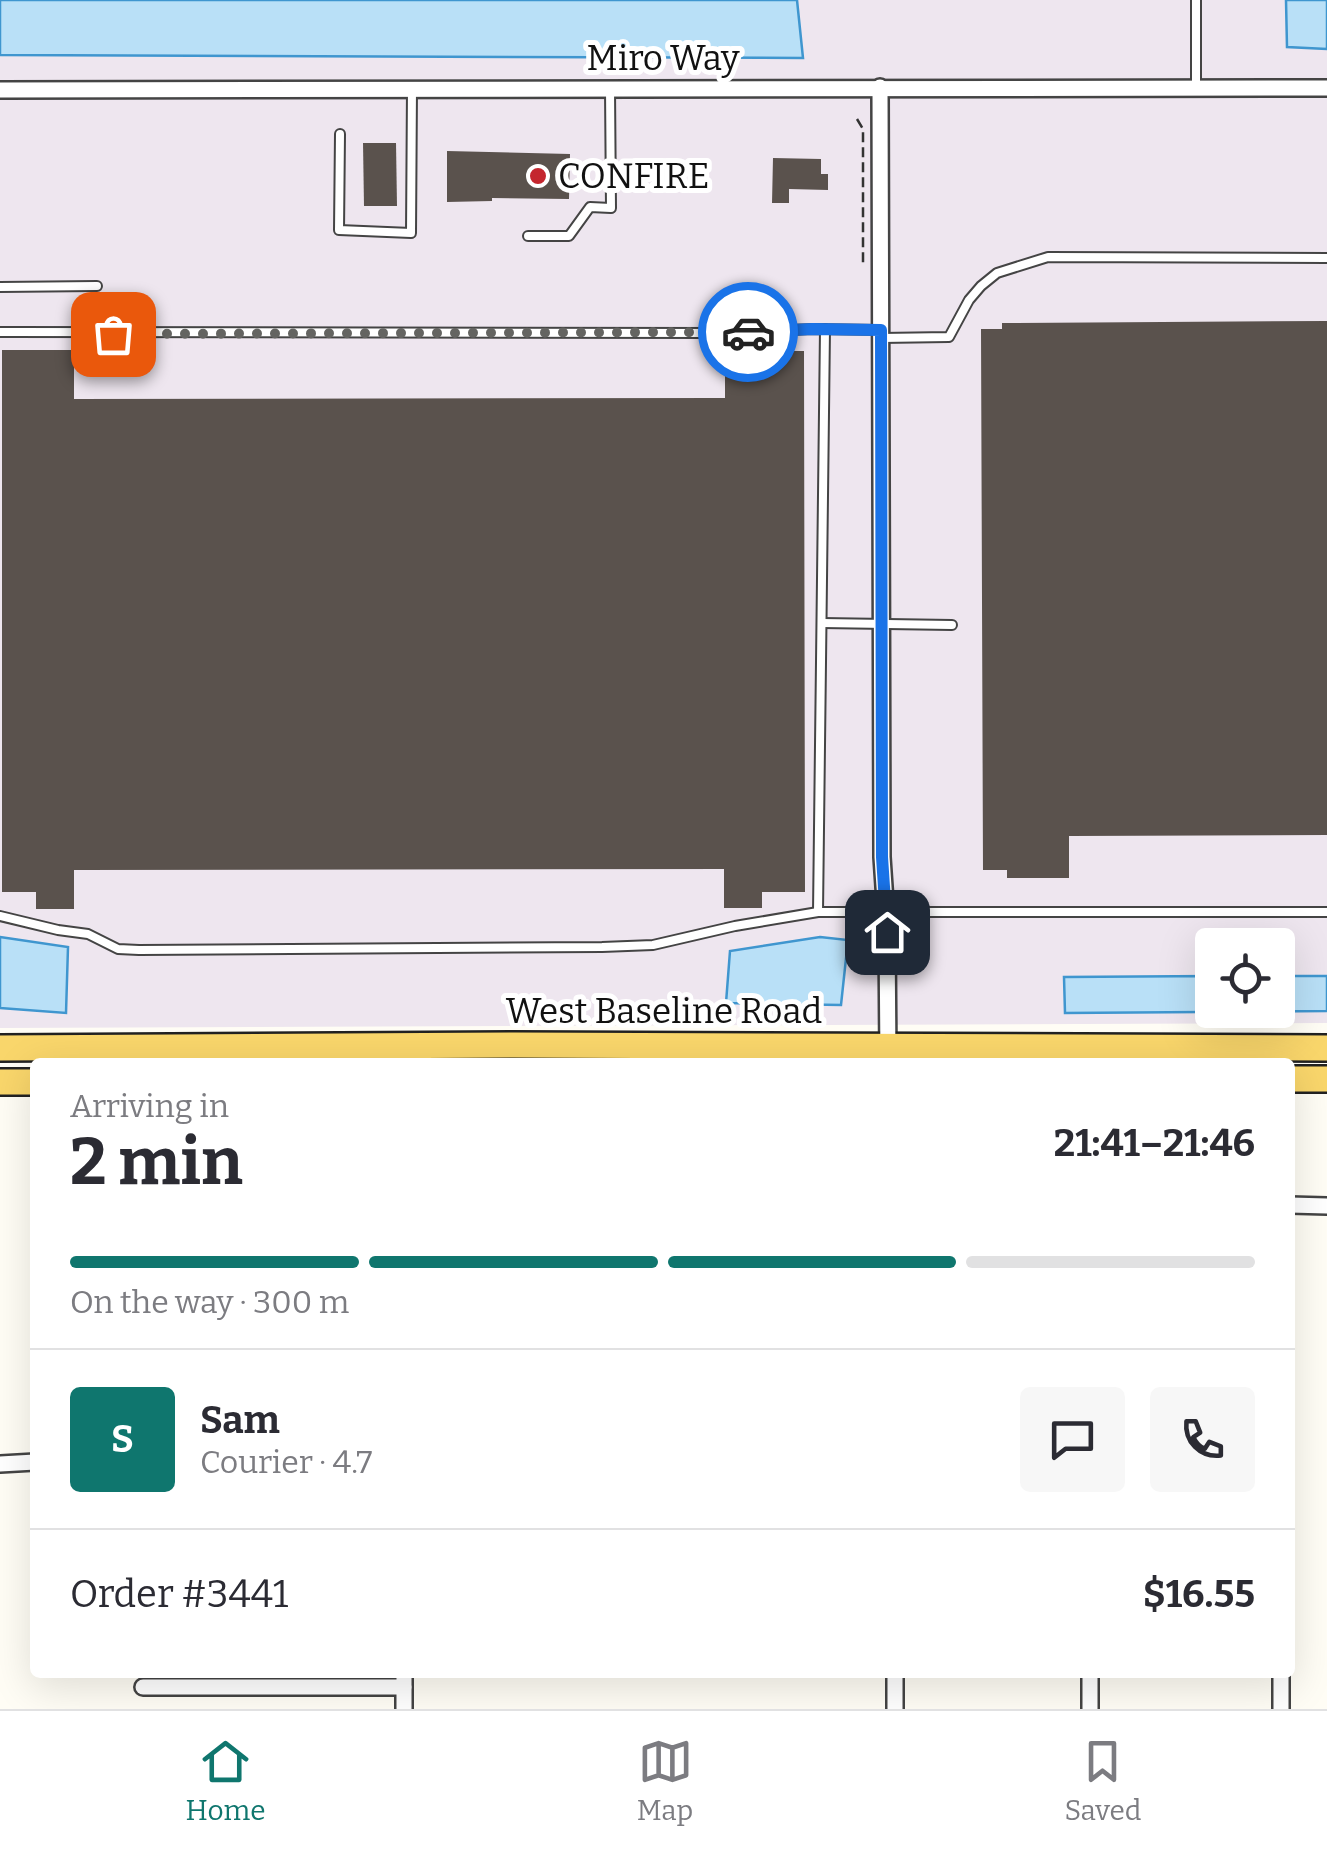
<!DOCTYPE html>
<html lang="en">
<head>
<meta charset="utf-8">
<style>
	:root { --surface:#fff; --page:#f7f7f7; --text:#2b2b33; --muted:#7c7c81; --line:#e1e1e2; --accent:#0f766e }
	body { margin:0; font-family:Bitter,serif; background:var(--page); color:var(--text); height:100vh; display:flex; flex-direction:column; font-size:38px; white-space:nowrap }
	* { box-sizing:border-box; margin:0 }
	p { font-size:32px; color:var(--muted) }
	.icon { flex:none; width:55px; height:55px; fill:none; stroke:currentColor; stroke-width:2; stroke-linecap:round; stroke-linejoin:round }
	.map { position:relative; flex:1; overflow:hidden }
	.panel { position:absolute; left:30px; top:1058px; width:1265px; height:620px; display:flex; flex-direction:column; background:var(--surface); border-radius:10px; box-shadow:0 10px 40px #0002 }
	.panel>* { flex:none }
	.tools { position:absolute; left:1195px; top:928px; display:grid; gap:20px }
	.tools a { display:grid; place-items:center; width:100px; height:100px; border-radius:10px; background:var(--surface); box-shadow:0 10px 40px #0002; font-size:50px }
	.pin { position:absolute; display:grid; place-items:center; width:85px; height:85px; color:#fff; margin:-42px; border-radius:20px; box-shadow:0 5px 15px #0006 }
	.courier { position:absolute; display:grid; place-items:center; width:100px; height:100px; margin:-50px; border:8px solid #1a73e8; border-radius:50%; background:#fff; color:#222; box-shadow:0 2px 12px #0007 }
	.head em { font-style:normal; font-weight:700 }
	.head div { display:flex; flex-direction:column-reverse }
	.head { display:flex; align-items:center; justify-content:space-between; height:170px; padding:0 40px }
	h1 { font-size:65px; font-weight:700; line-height:75px }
	.bar { display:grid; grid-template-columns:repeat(4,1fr); gap:15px 10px; align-content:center; height:120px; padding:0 40px }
	.bar i { height:12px; border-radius:8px; background:var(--line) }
	.bar .current { background:var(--accent) }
	.bar p { grid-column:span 4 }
	.line { display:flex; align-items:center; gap:25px; padding:0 40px; border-top:2px solid var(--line) }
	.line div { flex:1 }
	.round { display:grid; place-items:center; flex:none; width:105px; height:105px; border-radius:10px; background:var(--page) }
	.tabs { display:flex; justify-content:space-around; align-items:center; height:140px; border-top:2px solid var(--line); background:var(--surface); font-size:28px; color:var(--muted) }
	.tabs a { display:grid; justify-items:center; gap:5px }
	.tabs .current { color:var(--accent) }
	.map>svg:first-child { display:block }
	.industrial { fill:#eee6ef; fill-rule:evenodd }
	.water { fill:#b9e0f7; stroke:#3f96cf; stroke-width:2.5 }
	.building { fill:#5a524d }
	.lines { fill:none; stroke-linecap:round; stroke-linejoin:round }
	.service-casing { stroke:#444; stroke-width:12 }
	.minor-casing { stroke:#444; stroke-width:20 }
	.primary-casing { stroke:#222; stroke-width:30 }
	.path { stroke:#333; stroke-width:2.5; stroke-dasharray:10 5; stroke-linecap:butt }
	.service { stroke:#fff; stroke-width:8 }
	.minor { stroke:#fff; stroke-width:15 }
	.primary { stroke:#f9d66b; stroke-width:25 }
	.done { stroke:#646461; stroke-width:10; stroke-dasharray:0 18 }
	.route { stroke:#1a73e8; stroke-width:12 }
	.poi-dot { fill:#c4262e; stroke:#fff; stroke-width:4 }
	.labels { text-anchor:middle; stroke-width:10; stroke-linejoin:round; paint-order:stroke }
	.street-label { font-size:35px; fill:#111; stroke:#fff }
	.poi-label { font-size:35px; fill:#111; stroke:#fff; text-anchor:start }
</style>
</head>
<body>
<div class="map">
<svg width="1327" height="1709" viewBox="0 0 1327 1709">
	<rect width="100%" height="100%" fill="#fffdf5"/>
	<!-- industrial -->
	<path class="industrial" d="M0,0H1327V1023L0,1028ZM1212,945H1278V1010H1212Z"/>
	<!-- water -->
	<g class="water">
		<polygon points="0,0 797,0 803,58 0,55"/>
		<polygon points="1286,0 1327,0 1327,49 1287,47"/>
		<polygon points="0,937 68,947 66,1013 0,1008"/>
		<polygon points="820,937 848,940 841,1005 726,1003 730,951"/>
		<polygon points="1212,976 1212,1010 1278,1010 1278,976 1327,976 1327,1011 1065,1013 1064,977"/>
	</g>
	<!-- building -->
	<g class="building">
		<polygon points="363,143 396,143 397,206 364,206"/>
		<polygon points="447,151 570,154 569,199 492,198 492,201 447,202"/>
		<polygon points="773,158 821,159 821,174 828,174 828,190 789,189 789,203 772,203"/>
		<polygon points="1327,321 1327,835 1069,836 1069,878 1007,878 1007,870 983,870 981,329 1002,329 1002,323"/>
		<polygon points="2,350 74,350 74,399 725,398 725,351 804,351 805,892 762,892 762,908 724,908 724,869 74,870 74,909 36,909 36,892 2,892"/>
	</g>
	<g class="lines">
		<!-- service casing -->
		<g class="service-casing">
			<g id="service">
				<polyline points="1196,87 1196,0"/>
				<polyline points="340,134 339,230 411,233 412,89"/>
				<polyline points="528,236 569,236 590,207 611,208 610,89"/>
				<polyline points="0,287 97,286"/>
				<polyline points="0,332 724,333 813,329 881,330"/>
				<polyline points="881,338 949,337 969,300 981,286 997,273 1048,257 1327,258"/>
				<polyline points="822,623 952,625"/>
				<polyline points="818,912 825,329"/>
				<polyline points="0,916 58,930 88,934 118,949 139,950 602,947 653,945 735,926 818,912 1327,912"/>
			</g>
		</g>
		<!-- minor casing -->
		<g class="minor-casing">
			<g id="minor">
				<polyline points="880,87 882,857 887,931 888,1062"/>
				<polyline points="0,90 1327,88"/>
				<polyline points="1290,1205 1327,1206"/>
				<polyline points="0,1464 35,1462"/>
				<polyline points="404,1672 404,1709"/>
				<polyline points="895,1672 895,1709"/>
				<polyline points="1090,1672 1090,1709"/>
				<polyline points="1281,1672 1281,1709"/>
				<polyline points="143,1687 404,1687"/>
			</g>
		</g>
		<!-- primary casing -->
		<g class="primary-casing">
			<g id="primary">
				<polyline points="0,1048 514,1045 1327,1048"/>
				<polyline points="1290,1079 1327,1079"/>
				<polyline points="0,1082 35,1082"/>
			</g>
		</g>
		<!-- path -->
		<polyline class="path" points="857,119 863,129 863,263"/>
		<!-- service -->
		<use href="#service" class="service"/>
		<!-- minor -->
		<use href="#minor" class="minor"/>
		<!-- primary -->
		<use href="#primary" class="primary"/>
	</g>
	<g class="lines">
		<!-- done -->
		<polyline class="done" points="113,334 748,332"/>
		<!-- route -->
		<polyline class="route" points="748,332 813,329 881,330 882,857 887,932"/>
	</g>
	<!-- markers -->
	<circle class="poi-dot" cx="538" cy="176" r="10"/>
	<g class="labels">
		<!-- street labels -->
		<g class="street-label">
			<text x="663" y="70">Miro Way</text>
			<text x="664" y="1023">West Baseline Road</text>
		</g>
		<!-- poi labels -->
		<g class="poi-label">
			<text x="558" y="188">CONFIRE</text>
		</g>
	</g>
</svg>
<div class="tools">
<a><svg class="icon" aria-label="locate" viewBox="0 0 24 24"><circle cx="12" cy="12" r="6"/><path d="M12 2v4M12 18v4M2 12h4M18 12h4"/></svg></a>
</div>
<div class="pin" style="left:113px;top:334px;background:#ea580c"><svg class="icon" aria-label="bag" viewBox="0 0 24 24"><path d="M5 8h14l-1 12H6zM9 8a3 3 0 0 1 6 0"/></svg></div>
<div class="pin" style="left:887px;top:932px;background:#1f2937"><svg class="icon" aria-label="home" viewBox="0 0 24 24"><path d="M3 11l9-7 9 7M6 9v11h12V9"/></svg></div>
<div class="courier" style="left:748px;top:332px"><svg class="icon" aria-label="car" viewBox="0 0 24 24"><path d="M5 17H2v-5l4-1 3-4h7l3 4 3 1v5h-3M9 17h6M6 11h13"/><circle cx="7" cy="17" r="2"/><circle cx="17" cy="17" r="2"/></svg></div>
<section class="panel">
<div class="head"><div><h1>2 min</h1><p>Arriving in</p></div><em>21:41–21:46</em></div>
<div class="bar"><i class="current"></i><i class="current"></i><i class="current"></i><i></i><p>On the way · 300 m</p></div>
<div class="line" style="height:180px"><b class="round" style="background:var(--accent);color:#fff">S</b><div><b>Sam</b><p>Courier · 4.7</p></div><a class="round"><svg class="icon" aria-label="chat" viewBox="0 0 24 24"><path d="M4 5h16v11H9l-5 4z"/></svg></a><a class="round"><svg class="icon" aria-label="phone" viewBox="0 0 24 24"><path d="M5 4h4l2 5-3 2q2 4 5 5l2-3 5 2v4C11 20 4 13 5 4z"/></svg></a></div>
<div class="line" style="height:130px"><div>Order #3441</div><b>$16.55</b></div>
</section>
</div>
<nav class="tabs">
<a class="current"><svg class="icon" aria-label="home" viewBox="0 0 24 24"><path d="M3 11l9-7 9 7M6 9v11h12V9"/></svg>Home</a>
<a><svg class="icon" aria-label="map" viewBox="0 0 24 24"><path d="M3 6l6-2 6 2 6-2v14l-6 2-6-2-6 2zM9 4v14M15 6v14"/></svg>Map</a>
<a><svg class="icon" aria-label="saved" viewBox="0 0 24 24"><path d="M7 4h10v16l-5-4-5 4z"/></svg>Saved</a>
</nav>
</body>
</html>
